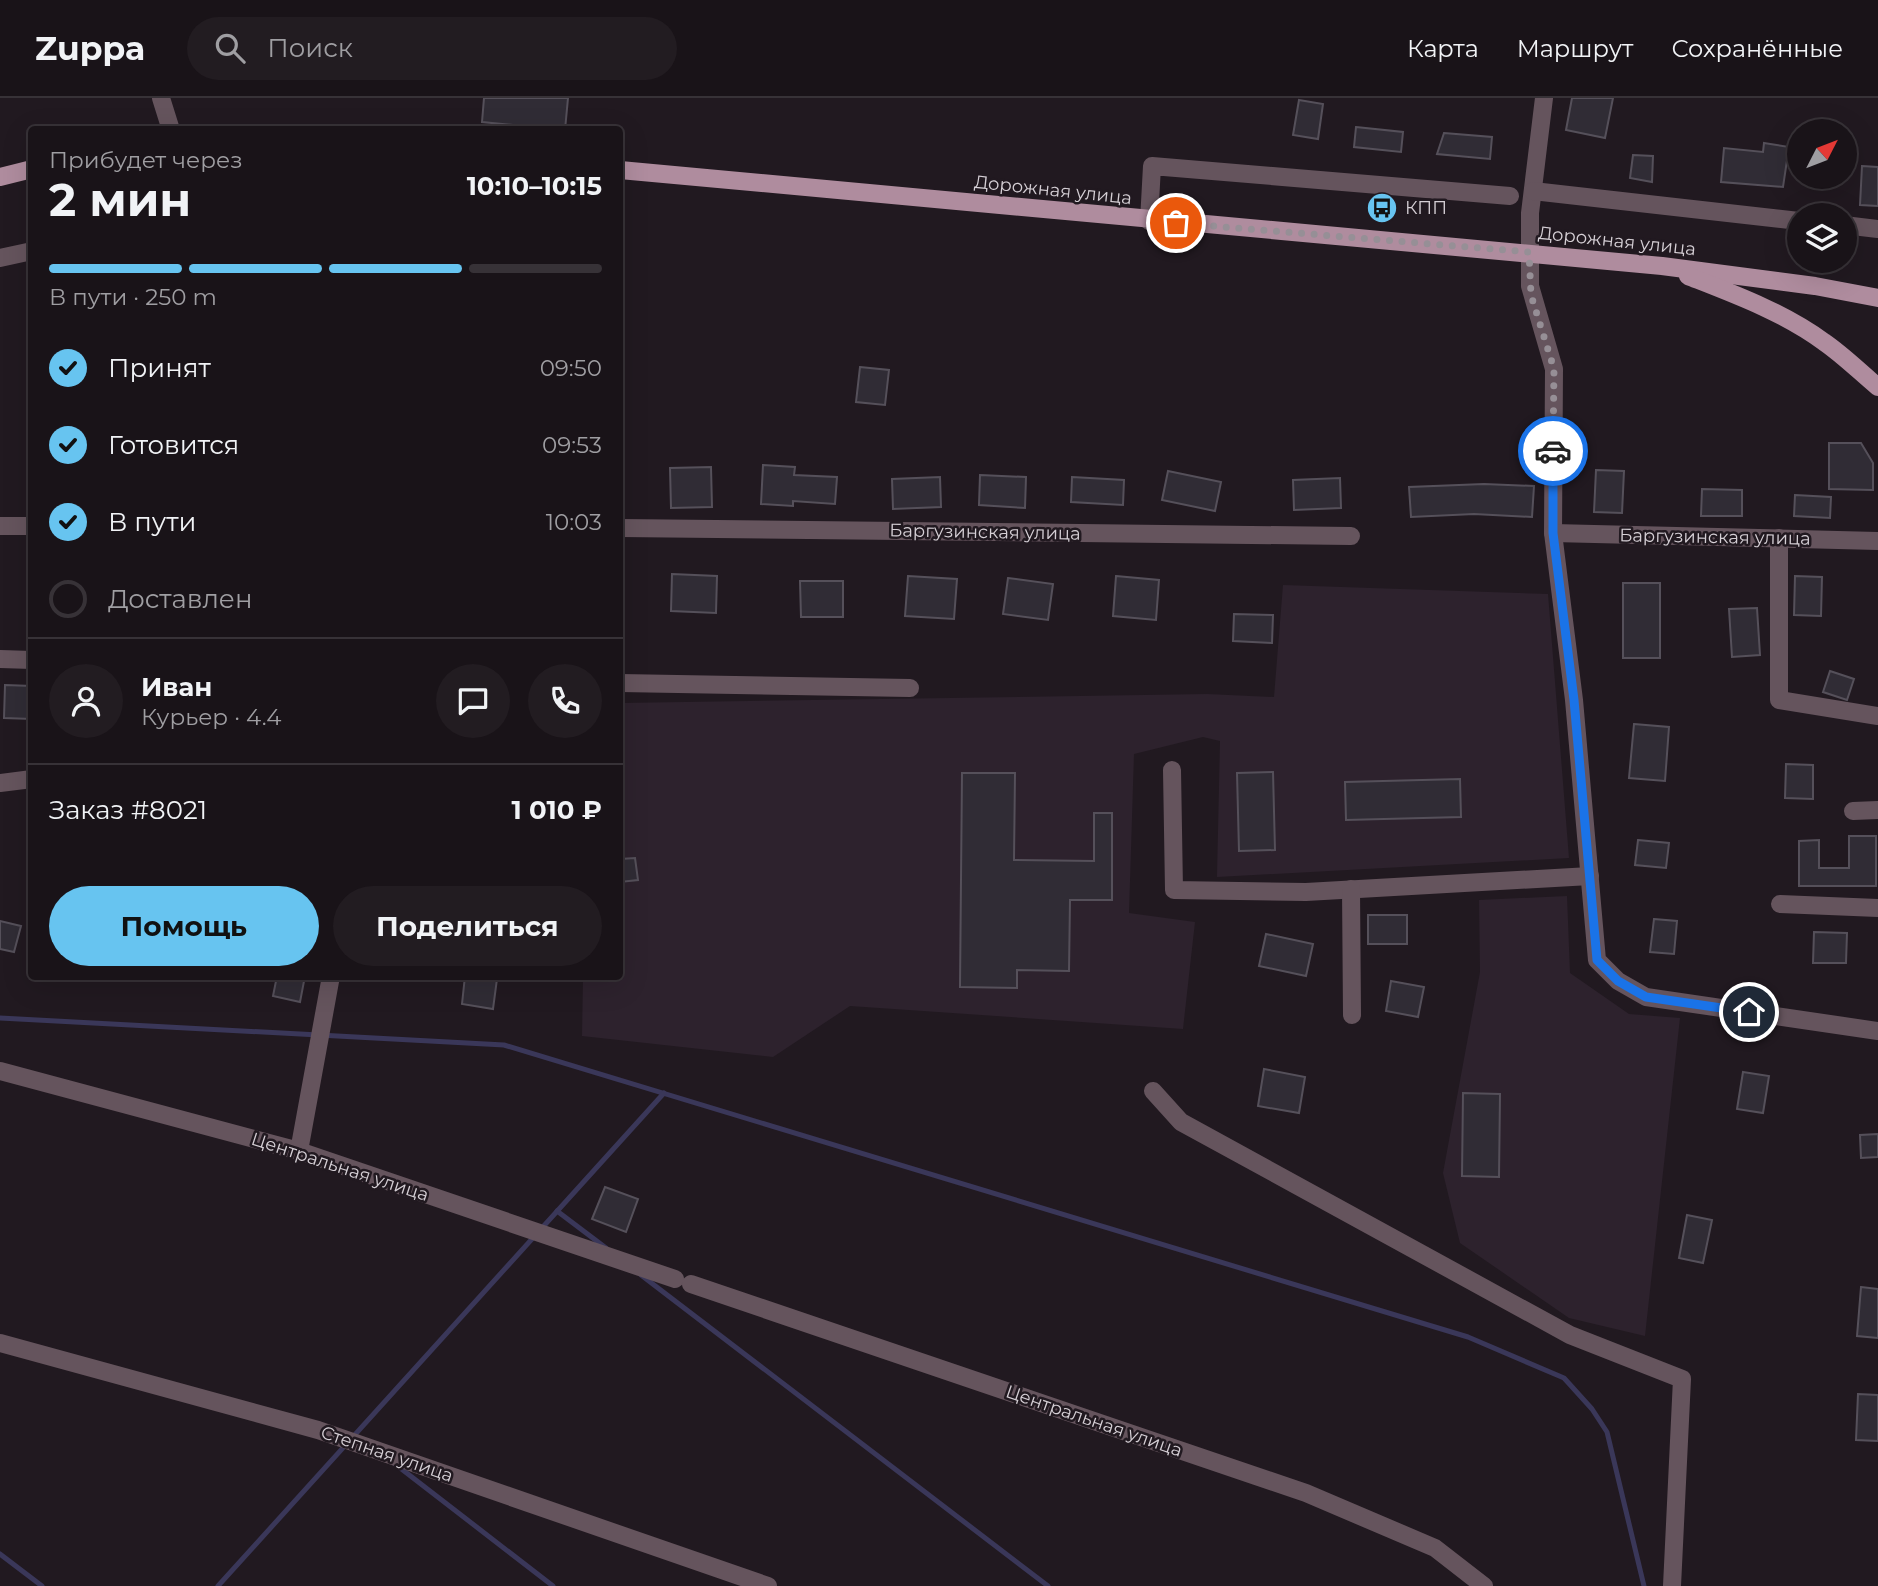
<!DOCTYPE html>
<html lang="ru">
<head>
<meta charset="utf-8">
<style>
	:root { --surface:#191318; --page:#221c21; --text:#f1f3f6; --muted:#9f9ea2; --line:#373237; --accent:#67c4f0 }
	body { margin:0; font-family:Montserrat,sans-serif; background:var(--page); color:var(--text); height:100vh; display:flex; flex-direction:column; font-size:26px; white-space:nowrap }
	* { box-sizing:border-box; margin:0 }
	p { font-size:23px; color:var(--muted) }
	.icon { flex:none; width:38px; height:38px; fill:none; stroke:currentColor; stroke-width:2; stroke-linecap:round; stroke-linejoin:round }
	.map { position:relative; flex:1; overflow:hidden }
	.drawer { position:absolute; left:28px; top:28px; width:595px; height:854px; display:flex; flex-direction:column; background:var(--surface); border-radius:7px; box-shadow:0 7px 28px #0002,0 0 0 2px var(--line) }
	.drawer>* { flex:none }
	.needle { width:46px; rotate:48deg }
	.fabs { position:absolute; left:1787px; top:21px; display:grid; gap:14px }
	.fabs a { display:grid; place-items:center; width:70px; height:70px; border-radius:50%; background:var(--surface); box-shadow:0 7px 28px #0002,0 0 0 2px var(--line); font-size:35px }
	.pin { position:absolute; display:grid; place-items:center; width:60px; height:60px; color:#fff; margin:-30px; border:4px solid #fff; border-radius:50%; box-shadow:0 2px 7px #0007 }
	.courier { position:absolute; display:grid; place-items:center; width:70px; height:70px; margin:-35px; border:5px solid #1a73e8; border-radius:50%; background:#fff; color:#222; box-shadow:0 2px 9px #0007 }
	.head em { font-style:normal; font-weight:700 }
	.head div { display:flex; flex-direction:column-reverse }
	.head { display:flex; align-items:center; justify-content:space-between; height:119px; padding:0 21px }
	h1 { font-size:46px; font-weight:700; line-height:52px }
	.bar { display:grid; grid-template-columns:repeat(4,1fr); gap:10px 7px; align-content:center; height:84px; padding:0 21px }
	.bar i { height:9px; border-radius:5px; background:var(--line) }
	.bar .selected { background:var(--accent) }
	.bar p { grid-column:span 4 }
	.line { display:flex; align-items:center; gap:18px; padding:0 21px; border-top:2px solid var(--line) }
	.line div { flex:1 }
	.round { display:grid; place-items:center; flex:none; width:74px; height:74px; border-radius:37px; background:var(--page) }
	ol { padding:0 21px; list-style:none }
	li { display:flex; align-items:center; gap:21px; height:77px }
	li p { margin-inline-start:auto }
	li .icon { padding:7px; border-radius:50%; background:var(--accent); color:#111; stroke-width:4 }
	li:last-child { color:var(--muted) }
	li i { width:38px; height:38px; border:4px solid var(--line); border-radius:50% }
	.primary-button { display:flex; gap:14px; margin-top:auto; padding:14px 21px }
	.primary-button a { flex:1; height:80px; border-radius:42px; background:var(--accent); color:#111; font-size:28px; font-weight:700; line-height:80px; text-align:center }
	.primary-button a+a { background:var(--page); color:var(--text) }
	header { display:flex; align-items:center; gap:42px; box-sizing:border-box; height:98px; padding:0 35px; background:var(--surface); border-bottom:2px solid var(--line) }
	header strong { font-size:33px }
	nav { display:flex; gap:38px; margin-inline-start:auto; font-size:24px }
	.search { width:490px; height:63px; background:var(--page); display:flex; align-items:center; gap:18px; box-sizing:border-box; padding:0 24px; border-radius:38px; color:var(--muted); font-size:26px }
	.map>svg:first-child { display:block }
	.built { fill:#2d222d }
	.lines { fill:none; stroke-linecap:round; stroke-linejoin:round }
	.stream { stroke:#3a3759; stroke-width:5 }
	.building { fill:#302c35; stroke:#55505a; stroke-width:2 }
	.minor { stroke:#65545d; stroke-width:18 }
	.major { stroke:#af8c9e; stroke-width:18 }
	.done { stroke:#968f96; stroke-width:7; stroke-dasharray:0 12.6 }
	.route { stroke:#1a73e8; stroke-width:9 }
	.labels { text-anchor:middle; stroke-width:5; stroke-linejoin:round; paint-order:stroke }
	.street-label { font-size:18px; fill:#d5cfd5; stroke:#211920 }
	.poi-label { font-size:18px; fill:#d5cfd5; stroke:#211920; text-anchor:start }
</style>
</head>
<body>
<header>
<strong>Zuppa</strong>
<div class="search"><svg class="icon" aria-label="search" viewBox="0 0 24 24"><circle cx="10" cy="10" r="6"/><path d="M15 15l6 6"/></svg>Поиск</div>
<nav><a>Карта</a><a>Маршрут</a><a>Сохранённые</a></nav>
</header>
<div class="map">
<svg width="1878" height="1488" viewBox="0 0 1878 1488">
	<rect width="100%" height="100%" fill="#211920"/>
	<!-- built -->
	<g class="built">
		<polygon points="1283,487 1548,496 1569,760 1217,779 1220,643 1203,639 1134,656 1129,815 1195,824 1183,931 850,908 773,959 582,938 583,879 620,878 620,605 1207,596 1274,599"/>
		<polygon points="1567,798 1570,875 1629,916 1680,920 1645,1238 1569,1220 1460,1145 1443,1075 1480,874 1479,802"/>
	</g>
	<g class="lines">
		<!-- stream -->
		<g class="stream">
			<polyline points="0,920 504,947 1468,1239 1564,1280 1592,1311 1607,1334 1644,1488"/>
			<polyline points="557,1113 606,1150"/>
			<polyline points="641,1177 1048,1488"/>
			<polyline points="395,1366 553,1488"/>
			<polyline points="0,1456 42,1488"/>
			<polyline points="218,1488 664,995"/>
		</g>
	</g>
	<!-- building -->
	<g class="building">
		<polygon points="484,0 568,0 565,32 482,24"/>
		<polygon points="1572,0 1613,0 1605,40 1566,32"/>
		<polygon points="1299,2 1323,6 1318,41 1293,37"/>
		<polygon points="1356,29 1403,34 1401,54 1354,49"/>
		<polygon points="1444,35 1492,39 1490,61 1437,56"/>
		<polygon points="1764,45 1789,49 1783,89 1721,84 1724,50 1763,54"/>
		<polygon points="1633,57 1653,58 1652,84 1630,80"/>
		<polygon points="1862,68 1878,69 1878,108 1860,107"/>
		<polygon points="860,269 889,272 885,307 856,304"/>
		<polygon points="1829,345 1861,345 1873,365 1873,392 1829,391"/>
		<polygon points="763,367 795,369 794,377 837,379 835,406 793,403 793,408 761,406"/>
		<polygon points="711,369 712,409 671,410 670,370"/>
		<polygon points="1596,372 1624,373 1622,415 1594,414"/>
		<polygon points="1168,373 1221,384 1215,413 1162,402"/>
		<polygon points="980,377 1026,379 1025,410 979,407"/>
		<polygon points="940,379 941,409 893,411 892,381"/>
		<polygon points="1072,379 1124,382 1123,407 1071,404"/>
		<polygon points="1340,380 1341,410 1294,412 1293,382"/>
		<polygon points="1484,386 1534,388 1532,419 1474,416 1411,419 1409,389"/>
		<polygon points="1702,391 1742,392 1742,418 1701,418"/>
		<polygon points="1795,397 1831,399 1830,420 1794,418"/>
		<polygon points="672,476 717,478 716,515 671,513"/>
		<polygon points="908,478 957,481 954,521 905,518"/>
		<polygon points="1116,478 1159,482 1156,522 1113,518"/>
		<polygon points="1795,478 1822,479 1821,518 1794,517"/>
		<polygon points="1008,480 1053,486 1048,522 1003,516"/>
		<polygon points="800,483 843,483 843,519 801,519"/>
		<rect x="1623" y="485" width="37" height="75"/>
		<polygon points="1757,510 1760,557 1732,559 1729,511"/>
		<polygon points="1234,516 1273,517 1272,545 1233,543"/>
		<polygon points="1830,573 1854,581 1847,602 1823,594"/>
		<polygon points="5,587 32,588 32,621 4,620"/>
		<polygon points="1634,626 1669,629 1665,683 1629,680"/>
		<polygon points="1786,666 1813,667 1813,701 1785,700"/>
		<polygon points="1273,674 1275,752 1239,753 1237,675"/>
		<polygon points="962,675 1015,675 1014,762 1094,763 1094,715 1112,715 1112,802 1070,802 1069,873 1017,872 1017,890 960,889"/>
		<polygon points="1460,681 1461,719 1346,722 1345,684"/>
		<polygon points="1849,738 1876,738 1876,788 1799,788 1799,743 1819,742 1819,770 1849,770"/>
		<polygon points="1638,742 1669,745 1666,770 1635,767"/>
		<polygon points="635,760 638,782 620,784 620,761"/>
		<rect x="1368" y="817" width="39" height="29"/>
		<polygon points="1654,821 1677,823 1674,856 1650,854"/>
		<polygon points="0,823 21,828 14,854 0,851"/>
		<polygon points="1814,834 1847,835 1846,865 1813,865"/>
		<polygon points="1266,836 1313,846 1306,878 1259,868"/>
		<polygon points="277,878 305,878 300,904 273,898"/>
		<polygon points="465,878 497,881 493,911 462,906"/>
		<polygon points="1391,883 1424,889 1418,919 1386,913"/>
		<polygon points="1264,971 1305,979 1299,1015 1258,1008"/>
		<polygon points="1743,974 1769,978 1763,1015 1737,1011"/>
		<polygon points="1463,995 1500,996 1499,1079 1462,1078"/>
		<polygon points="1878,1036 1878,1059 1861,1060 1860,1037"/>
		<polygon points="605,1089 638,1101 626,1134 592,1121"/>
		<polygon points="1687,1117 1712,1122 1703,1165 1679,1160"/>
		<polygon points="1861,1189 1878,1191 1878,1240 1857,1238"/>
		<polygon points="1858,1296 1878,1297 1878,1343 1856,1342"/>
	</g>
	<g class="lines">
		<!-- minor -->
		<g class="minor">
			<polyline points="161,0 171,32"/>
			<polyline points="1544,0 1530,115 1530,188 1554,271 1553,435 1574,602 1597,862 1618,883 1646,899 1878,933"/>
			<polyline points="1533,93 1799,123"/>
			<polyline points="1149,123 1152,68 1510,98"/>
			<polyline points="1844,127 1878,131"/>
			<polyline points="0,160 32,153"/>
			<polyline points="0,428 32,428"/>
			<polyline points="620,430 1351,438"/>
			<polyline points="1553,435 1878,443"/>
			<polyline points="1779,440 1779,602 1878,618"/>
			<polyline points="0,561 32,562"/>
			<polyline points="620,585 910,590"/>
			<polyline points="1172,672 1174,792 1306,794 1590,778"/>
			<polyline points="0,685 32,681"/>
			<polyline points="1853,713 1878,712"/>
			<polyline points="1351,791 1352,917"/>
			<polyline points="1780,806 1878,810"/>
			<polyline points="0,973 299,1053 675,1181"/>
			<polyline points="1153,993 1181,1024 1570,1237 1682,1281 1672,1488"/>
			<polyline points="299,1053 331,878"/>
			<polyline points="691,1186 1306,1395 1435,1450 1484,1488"/>
			<polyline points="0,1245 318,1332 768,1488"/>
		</g>
		<!-- major -->
		<g class="major">
			<polyline points="620,72 1662,168 1815,188 1878,200"/>
			<polyline points="0,79 32,71"/>
			<path d="M1688,178C1734,196 1783,214 1824,244C1843,257 1860,274 1878,289"/>
		</g>
	</g>
	<g class="lines">
		<!-- done -->
		<polyline class="done" points="1176,125 1529,154 1531,197 1554,271 1553,353"/>
		<!-- route -->
		<polyline class="route" points="1553,353 1553,435 1574,602 1597,862 1618,883 1646,899 1749,914"/>
	</g>
	<!-- icons -->
	<defs>
		<g id="bus-disc" transform="scale(1.575)"><circle r="9.5" fill="#67c4f0" stroke="#211920"/><path d="M-5-6H5V4H4V6H2V4H-2V6H-4V4H-5ZM-3.5-4V0h7V-4ZM-3.5 1.2v1.5H-2V1.2ZM2 1.2v1.5H3.5V1.2Z" fill="#111"/></g>
	</defs>
	<g fill-rule="evenodd">
		<use href="#bus-disc" x="1382" y="110"/>
	</g>
	<g class="labels">
		<!-- street labels -->
		<g class="street-label">
			<text transform="translate(1053 92) rotate(6)" y="6">Дорожная улица</text>
			<text transform="translate(1617 143) rotate(6)" y="6">Дорожная улица</text>
			<text transform="translate(985 434) rotate(1)" y="6">Баргузинская улица</text>
			<text transform="translate(1715 439) rotate(1)" y="6">Баргузинская улица</text>
			<text transform="translate(340 1069) rotate(18)" y="6">Центральная улица</text>
			<text transform="translate(1094 1323) rotate(19)" y="6">Центральная улица</text>
			<text transform="translate(387 1356) rotate(19)" y="6">Степная улица</text>
		</g>
		<!-- poi labels -->
		<g class="poi-label">
			<text x="1405" y="116">КПП</text>
		</g>
	</g>
</svg>
<div class="fabs">
<a><svg class="needle" viewBox="-14 -14 28 28"><path d="M0-13l5 13h-10z" fill="#e53935"/><path d="M0 13l5-13h-10z" fill="#9f9ea2"/></svg></a>
<a><svg class="icon" aria-label="layers" viewBox="0 0 24 24"><path d="M12 4l9 5-9 5-9-5zM3 14l9 5 9-5"/></svg></a>
</div>
<div class="pin" style="left:1176px;top:125px;background:#ea580c"><svg class="icon" aria-label="bag" viewBox="0 0 24 24"><path d="M5 8h14l-1 12H6zM9 8a3 3 0 0 1 6 0"/></svg></div>
<div class="pin" style="left:1749px;top:914px;background:#1f2937"><svg class="icon" aria-label="home" viewBox="0 0 24 24"><path d="M3 11l9-7 9 7M6 9v11h12V9"/></svg></div>
<div class="courier" style="left:1553px;top:353px"><svg class="icon" aria-label="car" viewBox="0 0 24 24"><path d="M5 17H2v-5l4-1 3-4h7l3 4 3 1v5h-3M9 17h6M6 11h13"/><circle cx="7" cy="17" r="2"/><circle cx="17" cy="17" r="2"/></svg></div>
<section class="drawer">
<div class="head"><div><h1>2 мин</h1><p>Прибудет через</p></div><em>10:10–10:15</em></div>
<div class="bar"><i class="selected"></i><i class="selected"></i><i class="selected"></i><i></i><p>В пути · 250 m</p></div>
<ol>
<li><svg class="icon" aria-label="check" viewBox="0 0 24 24"><path d="M5 12l5 5 9-10"/></svg>Принят<p>09:50</p></li>
<li><svg class="icon" aria-label="check" viewBox="0 0 24 24"><path d="M5 12l5 5 9-10"/></svg>Готовится<p>09:53</p></li>
<li><svg class="icon" aria-label="check" viewBox="0 0 24 24"><path d="M5 12l5 5 9-10"/></svg>В пути<p>10:03</p></li>
<li><i></i>Доставлен</li>
</ol>
<div class="line" style="height:126px"><a class="round"><svg class="icon" aria-label="person" viewBox="0 0 24 24"><circle cx="12" cy="8" r="4"/><path d="M4 21q1-7 8-7t8 7"/></svg></a><div><b>Иван</b><p>Курьер · 4.4</p></div><a class="round"><svg class="icon" aria-label="chat" viewBox="0 0 24 24"><path d="M4 5h16v11H9l-5 4z"/></svg></a><a class="round"><svg class="icon" aria-label="phone" viewBox="0 0 24 24"><path d="M5 4h4l2 5-3 2q2 4 5 5l2-3 5 2v4C11 20 4 13 5 4z"/></svg></a></div>
<div class="line" style="height:91px"><div>Заказ #8021</div><b>1 010 ₽</b></div>
<div class="primary-button"><a>Помощь</a><a>Поделиться</a></div>
</section>
</div>
</body>
</html>
